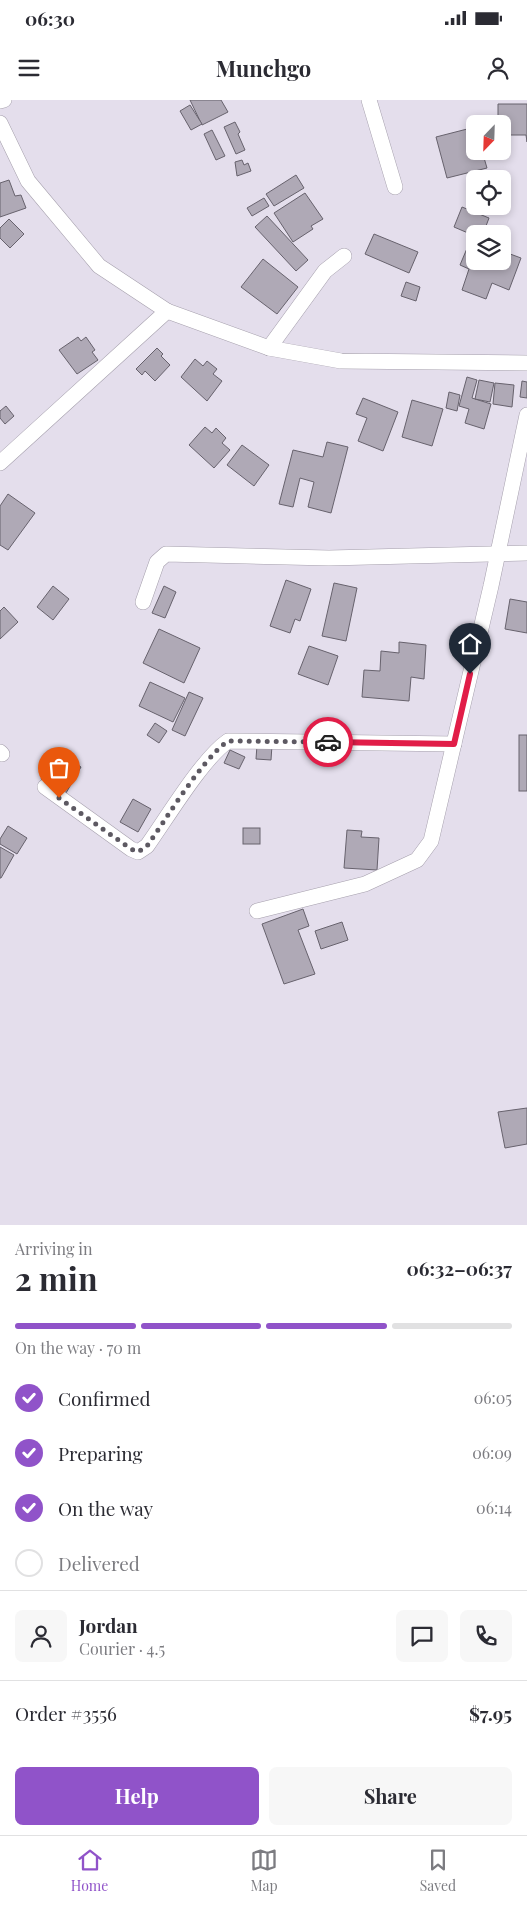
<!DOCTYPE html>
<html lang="en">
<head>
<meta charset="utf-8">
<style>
	:root { --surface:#fff; --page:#f7f7f7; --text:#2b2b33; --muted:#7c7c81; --line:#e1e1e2; --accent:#9053c9 }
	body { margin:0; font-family:"Playfair Display",serif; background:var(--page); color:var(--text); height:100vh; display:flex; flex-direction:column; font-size:19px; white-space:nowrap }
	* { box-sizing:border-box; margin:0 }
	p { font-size:16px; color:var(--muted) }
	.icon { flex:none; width:28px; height:28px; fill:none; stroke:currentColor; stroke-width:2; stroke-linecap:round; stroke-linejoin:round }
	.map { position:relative; height:1125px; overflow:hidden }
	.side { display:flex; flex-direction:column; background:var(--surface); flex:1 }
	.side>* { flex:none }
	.needle { width:32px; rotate:203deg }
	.controls { position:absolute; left:466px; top:15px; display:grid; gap:10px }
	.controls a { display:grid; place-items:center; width:45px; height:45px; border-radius:8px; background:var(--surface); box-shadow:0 2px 8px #0003; font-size:25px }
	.pin { position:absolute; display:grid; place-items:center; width:42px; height:42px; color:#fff; margin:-51px -21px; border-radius:50% 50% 50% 0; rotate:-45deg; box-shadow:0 0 5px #0007 }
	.pin .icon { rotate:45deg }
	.courier { position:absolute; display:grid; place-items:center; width:50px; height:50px; margin:-25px; border:4px solid #e11d48; border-radius:50%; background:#fff; color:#222; box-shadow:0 1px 6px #0007 }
	.overview em { font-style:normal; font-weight:700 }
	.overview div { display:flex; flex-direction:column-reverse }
	.overview { display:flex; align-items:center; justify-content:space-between; height:85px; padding:0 15px }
	h1 { font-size:32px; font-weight:700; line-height:38px }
	.bar { display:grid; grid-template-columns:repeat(4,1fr); gap:8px 5px; align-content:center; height:60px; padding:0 15px }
	.bar i { height:6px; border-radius:4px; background:var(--line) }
	.bar .selected { background:var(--accent) }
	.bar p { grid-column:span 4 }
	.line { display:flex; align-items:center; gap:12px; padding:0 15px; border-top:1px solid var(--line) }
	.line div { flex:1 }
	.round { display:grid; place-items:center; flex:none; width:52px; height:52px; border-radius:8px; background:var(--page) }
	ol { padding:0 15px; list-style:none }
	li { display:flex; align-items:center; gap:15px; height:55px }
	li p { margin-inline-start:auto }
	li .icon { padding:5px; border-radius:50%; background:var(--accent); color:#fff; stroke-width:4 }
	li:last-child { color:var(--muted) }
	li i { width:28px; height:28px; border:2px solid var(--line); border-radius:50% }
	.action { display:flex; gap:10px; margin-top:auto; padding:10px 15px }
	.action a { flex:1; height:58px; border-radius:8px; background:var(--accent); color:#fff; font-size:20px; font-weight:700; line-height:58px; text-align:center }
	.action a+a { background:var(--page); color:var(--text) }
	.status { display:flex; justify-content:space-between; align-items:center; height:35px; padding:0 25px; background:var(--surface); direction:ltr }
	.status svg { height:14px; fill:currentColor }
	header { display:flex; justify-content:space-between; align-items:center; height:65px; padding:0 15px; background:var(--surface); font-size:22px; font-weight:700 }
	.tab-bar { display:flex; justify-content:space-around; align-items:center; height:70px; border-top:1px solid var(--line); background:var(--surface); font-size:14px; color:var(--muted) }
	.tab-bar a { display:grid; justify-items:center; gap:2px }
	.tab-bar .selected { color:var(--accent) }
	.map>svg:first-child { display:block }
	.building { fill:#afa9b6; stroke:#67626d }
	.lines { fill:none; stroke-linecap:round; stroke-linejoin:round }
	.street-casing { stroke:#a59fac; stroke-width:16 }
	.street { stroke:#fff; stroke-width:15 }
	.done { stroke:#5d5962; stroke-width:5; stroke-dasharray:0 9 }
	.route { stroke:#e11d48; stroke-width:6 }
</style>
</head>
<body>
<div class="status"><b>06:30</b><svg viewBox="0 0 49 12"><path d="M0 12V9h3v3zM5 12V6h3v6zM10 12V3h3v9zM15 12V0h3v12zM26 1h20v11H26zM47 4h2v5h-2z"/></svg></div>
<header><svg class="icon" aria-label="menu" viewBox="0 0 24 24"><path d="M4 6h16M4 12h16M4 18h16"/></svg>Munchgo<svg class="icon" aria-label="person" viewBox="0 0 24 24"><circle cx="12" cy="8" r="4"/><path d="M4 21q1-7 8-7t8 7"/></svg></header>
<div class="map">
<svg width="527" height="1125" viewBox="0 0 527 1125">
	<rect width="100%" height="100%" fill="#e4deec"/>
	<!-- building -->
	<g class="building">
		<polygon points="190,0 221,0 228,12 202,25"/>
		<polygon points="498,4 527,4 527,42 526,35 502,35 502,24 498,24"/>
		<polygon points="190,5 202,24 191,30 180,11"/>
		<polygon points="235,22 240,32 238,34 245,50 236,54 224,27"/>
		<polygon points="475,27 475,51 482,51 487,68 447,78 436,37"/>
		<polygon points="212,30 225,56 216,60 204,34"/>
		<polygon points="242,60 244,65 248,63 251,71 237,76 235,62"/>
		<polygon points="296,75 304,88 274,106 266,94"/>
		<polygon points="9,80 15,96 21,95 26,108 0,117 0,83"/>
		<polygon points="305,93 323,119 311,126 313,129 293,142 274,113"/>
		<polygon points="264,98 269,106 252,116 247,108"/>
		<polygon points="462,107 489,118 483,134 475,134 475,136 454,127"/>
		<polygon points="267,116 308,160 296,171 255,127"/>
		<polygon points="9,119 24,134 10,148 0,138 0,128"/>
		<polygon points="374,134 418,152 409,173 365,154"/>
		<polygon points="471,139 475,140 475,161 502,161 502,151 521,158 509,190 492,183 486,199 462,190 469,169 460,165"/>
		<polygon points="263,159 298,187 277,214 241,187"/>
		<polygon points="406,182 420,187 416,201 401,196"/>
		<polygon points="78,237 81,241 86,237 95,250 92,252 98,260 77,274 59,250"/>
		<polygon points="157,248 163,254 161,256 170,265 155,281 145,271 142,275 136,269"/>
		<polygon points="195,259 203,266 207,261 217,269 213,274 222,281 207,301 181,277"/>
		<polygon points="467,277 477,280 472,298 491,304 484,329 465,323 469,309 459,306"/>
		<polygon points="479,280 494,283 490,302 475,299"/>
		<polygon points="522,281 527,282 527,298 520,297"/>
		<polygon points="495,283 514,285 512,307 493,304"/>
		<polygon points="449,292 460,295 457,311 446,308"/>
		<polygon points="363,298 398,312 383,351 358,341 367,318 356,314"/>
		<polygon points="412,300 443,309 432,346 402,337"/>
		<polygon points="6,306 14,316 5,324 0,318 0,311"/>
		<polygon points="205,327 212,333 216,328 226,338 222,343 230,350 214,368 189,345"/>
		<polygon points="327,342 348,347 331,413 308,407 314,382 300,378 293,407 279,404 293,350 323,357"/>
		<polygon points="242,345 269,365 254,386 227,365"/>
		<polygon points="8,394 35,413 8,450 0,445 0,406"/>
		<polygon points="286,480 311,489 300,521 295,519 290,533 270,526"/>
		<polygon points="334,483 357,488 346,541 322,536"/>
		<polygon points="53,486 69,499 53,520 37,507"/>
		<polygon points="164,486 176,492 165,518 152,513"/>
		<polygon points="510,499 527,502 527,533 505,529"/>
		<polygon points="4,507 18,522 0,539 0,511"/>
		<polygon points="159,529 200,548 184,583 143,563"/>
		<polygon points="399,542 426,545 424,579 411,577 409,601 362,597 364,570 380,571 381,551 399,553"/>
		<polygon points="309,546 338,556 328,585 298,574"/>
		<polygon points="150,582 185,598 173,622 139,606"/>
		<polygon points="189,592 203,598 185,636 172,630"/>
		<polygon points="155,623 167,631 159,643 147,635"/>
		<rect x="519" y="635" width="8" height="56"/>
		<polygon points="257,645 272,645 271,660 256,659"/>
		<polygon points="230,650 245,657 239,669 224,663"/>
		<polygon points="57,652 81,667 66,693 41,679"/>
		<polygon points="133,699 151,709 138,732 120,722"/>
		<polygon points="8,726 27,738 17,754 0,744 0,739"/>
		<rect x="243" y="728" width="17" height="16"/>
		<polygon points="347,730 362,731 361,737 379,738 377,770 344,768"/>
		<polygon points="0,747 14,755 1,778 0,778"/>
		<polygon points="303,809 309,826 298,830 315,874 284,884 262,824"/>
		<polygon points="342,822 348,840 321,849 315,831"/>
		<polygon points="527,1008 527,1044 505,1048 498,1012"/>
	</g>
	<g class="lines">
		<!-- street casing -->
		<g class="street-casing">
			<g id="street">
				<polyline points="369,0 395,87"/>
				<polyline points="0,1 4,0"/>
				<polyline points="0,23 28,81 99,166 167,211 0,363"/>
				<polyline points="167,211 269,248 341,261 527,263"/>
				<polyline points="269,248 325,171 344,156"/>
				<polyline points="143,502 157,462 166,454 329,458 527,453"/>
				<polyline points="0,652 2,654"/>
				<path d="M45,687L131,749L138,752L147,746C167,718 202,659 228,641L454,644"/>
				<polyline points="257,811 365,784 417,760 431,741 491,486 527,315"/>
			</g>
		</g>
		<!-- street -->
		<use href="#street" class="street"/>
	</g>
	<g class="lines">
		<!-- done -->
		<path class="done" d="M59,698L131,749L138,752L147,746C167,718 202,659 228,641L328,642"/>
		<!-- route -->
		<polyline class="route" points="328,642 454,644 470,574"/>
	</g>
</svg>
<div class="controls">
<a><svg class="needle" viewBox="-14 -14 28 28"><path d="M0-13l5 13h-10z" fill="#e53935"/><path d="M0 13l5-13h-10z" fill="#7c7c81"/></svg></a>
<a><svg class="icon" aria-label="locate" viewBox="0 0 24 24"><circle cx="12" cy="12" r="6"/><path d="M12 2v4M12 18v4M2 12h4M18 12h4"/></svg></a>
<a><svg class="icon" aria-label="layers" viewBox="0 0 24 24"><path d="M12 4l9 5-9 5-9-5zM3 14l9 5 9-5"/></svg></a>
</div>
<div class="pin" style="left:59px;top:698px;background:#ea580c"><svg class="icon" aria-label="bag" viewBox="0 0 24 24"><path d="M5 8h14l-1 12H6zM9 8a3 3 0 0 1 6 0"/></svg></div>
<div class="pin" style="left:470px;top:574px;background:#1f2937"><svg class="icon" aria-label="home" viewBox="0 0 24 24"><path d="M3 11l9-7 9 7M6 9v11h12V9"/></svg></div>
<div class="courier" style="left:328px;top:642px"><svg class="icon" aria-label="car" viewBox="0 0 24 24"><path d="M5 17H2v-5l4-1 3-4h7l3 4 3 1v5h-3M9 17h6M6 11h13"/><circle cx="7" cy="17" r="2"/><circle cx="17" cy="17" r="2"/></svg></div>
</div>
<section class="side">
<div class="overview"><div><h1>2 min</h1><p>Arriving in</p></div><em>06:32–06:37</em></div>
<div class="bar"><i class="selected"></i><i class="selected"></i><i class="selected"></i><i></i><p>On the way · 70 m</p></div>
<ol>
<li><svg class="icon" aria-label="check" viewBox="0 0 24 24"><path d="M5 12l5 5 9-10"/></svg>Confirmed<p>06:05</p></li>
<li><svg class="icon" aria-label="check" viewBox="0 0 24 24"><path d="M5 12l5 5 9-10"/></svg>Preparing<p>06:09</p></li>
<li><svg class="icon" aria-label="check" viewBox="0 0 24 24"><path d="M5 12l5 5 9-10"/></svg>On the way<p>06:14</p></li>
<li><i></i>Delivered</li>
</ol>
<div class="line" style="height:90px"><a class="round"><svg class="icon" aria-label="person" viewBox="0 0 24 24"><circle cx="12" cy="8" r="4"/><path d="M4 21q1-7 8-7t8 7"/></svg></a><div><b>Jordan</b><p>Courier · 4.5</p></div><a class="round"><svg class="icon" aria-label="chat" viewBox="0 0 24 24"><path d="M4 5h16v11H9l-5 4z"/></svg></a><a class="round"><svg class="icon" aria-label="phone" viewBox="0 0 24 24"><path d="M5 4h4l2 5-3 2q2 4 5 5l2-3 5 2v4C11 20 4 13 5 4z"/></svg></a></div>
<div class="line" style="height:65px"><div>Order #3556</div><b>$7.95</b></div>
<div class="action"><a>Help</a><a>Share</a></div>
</section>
<nav class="tab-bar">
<a class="selected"><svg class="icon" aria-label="home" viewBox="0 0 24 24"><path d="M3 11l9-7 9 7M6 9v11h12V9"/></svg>Home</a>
<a><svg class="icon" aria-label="map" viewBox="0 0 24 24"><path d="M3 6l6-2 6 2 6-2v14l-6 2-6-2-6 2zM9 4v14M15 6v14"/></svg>Map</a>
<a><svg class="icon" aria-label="saved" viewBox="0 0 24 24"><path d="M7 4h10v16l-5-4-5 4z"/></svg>Saved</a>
</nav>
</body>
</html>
